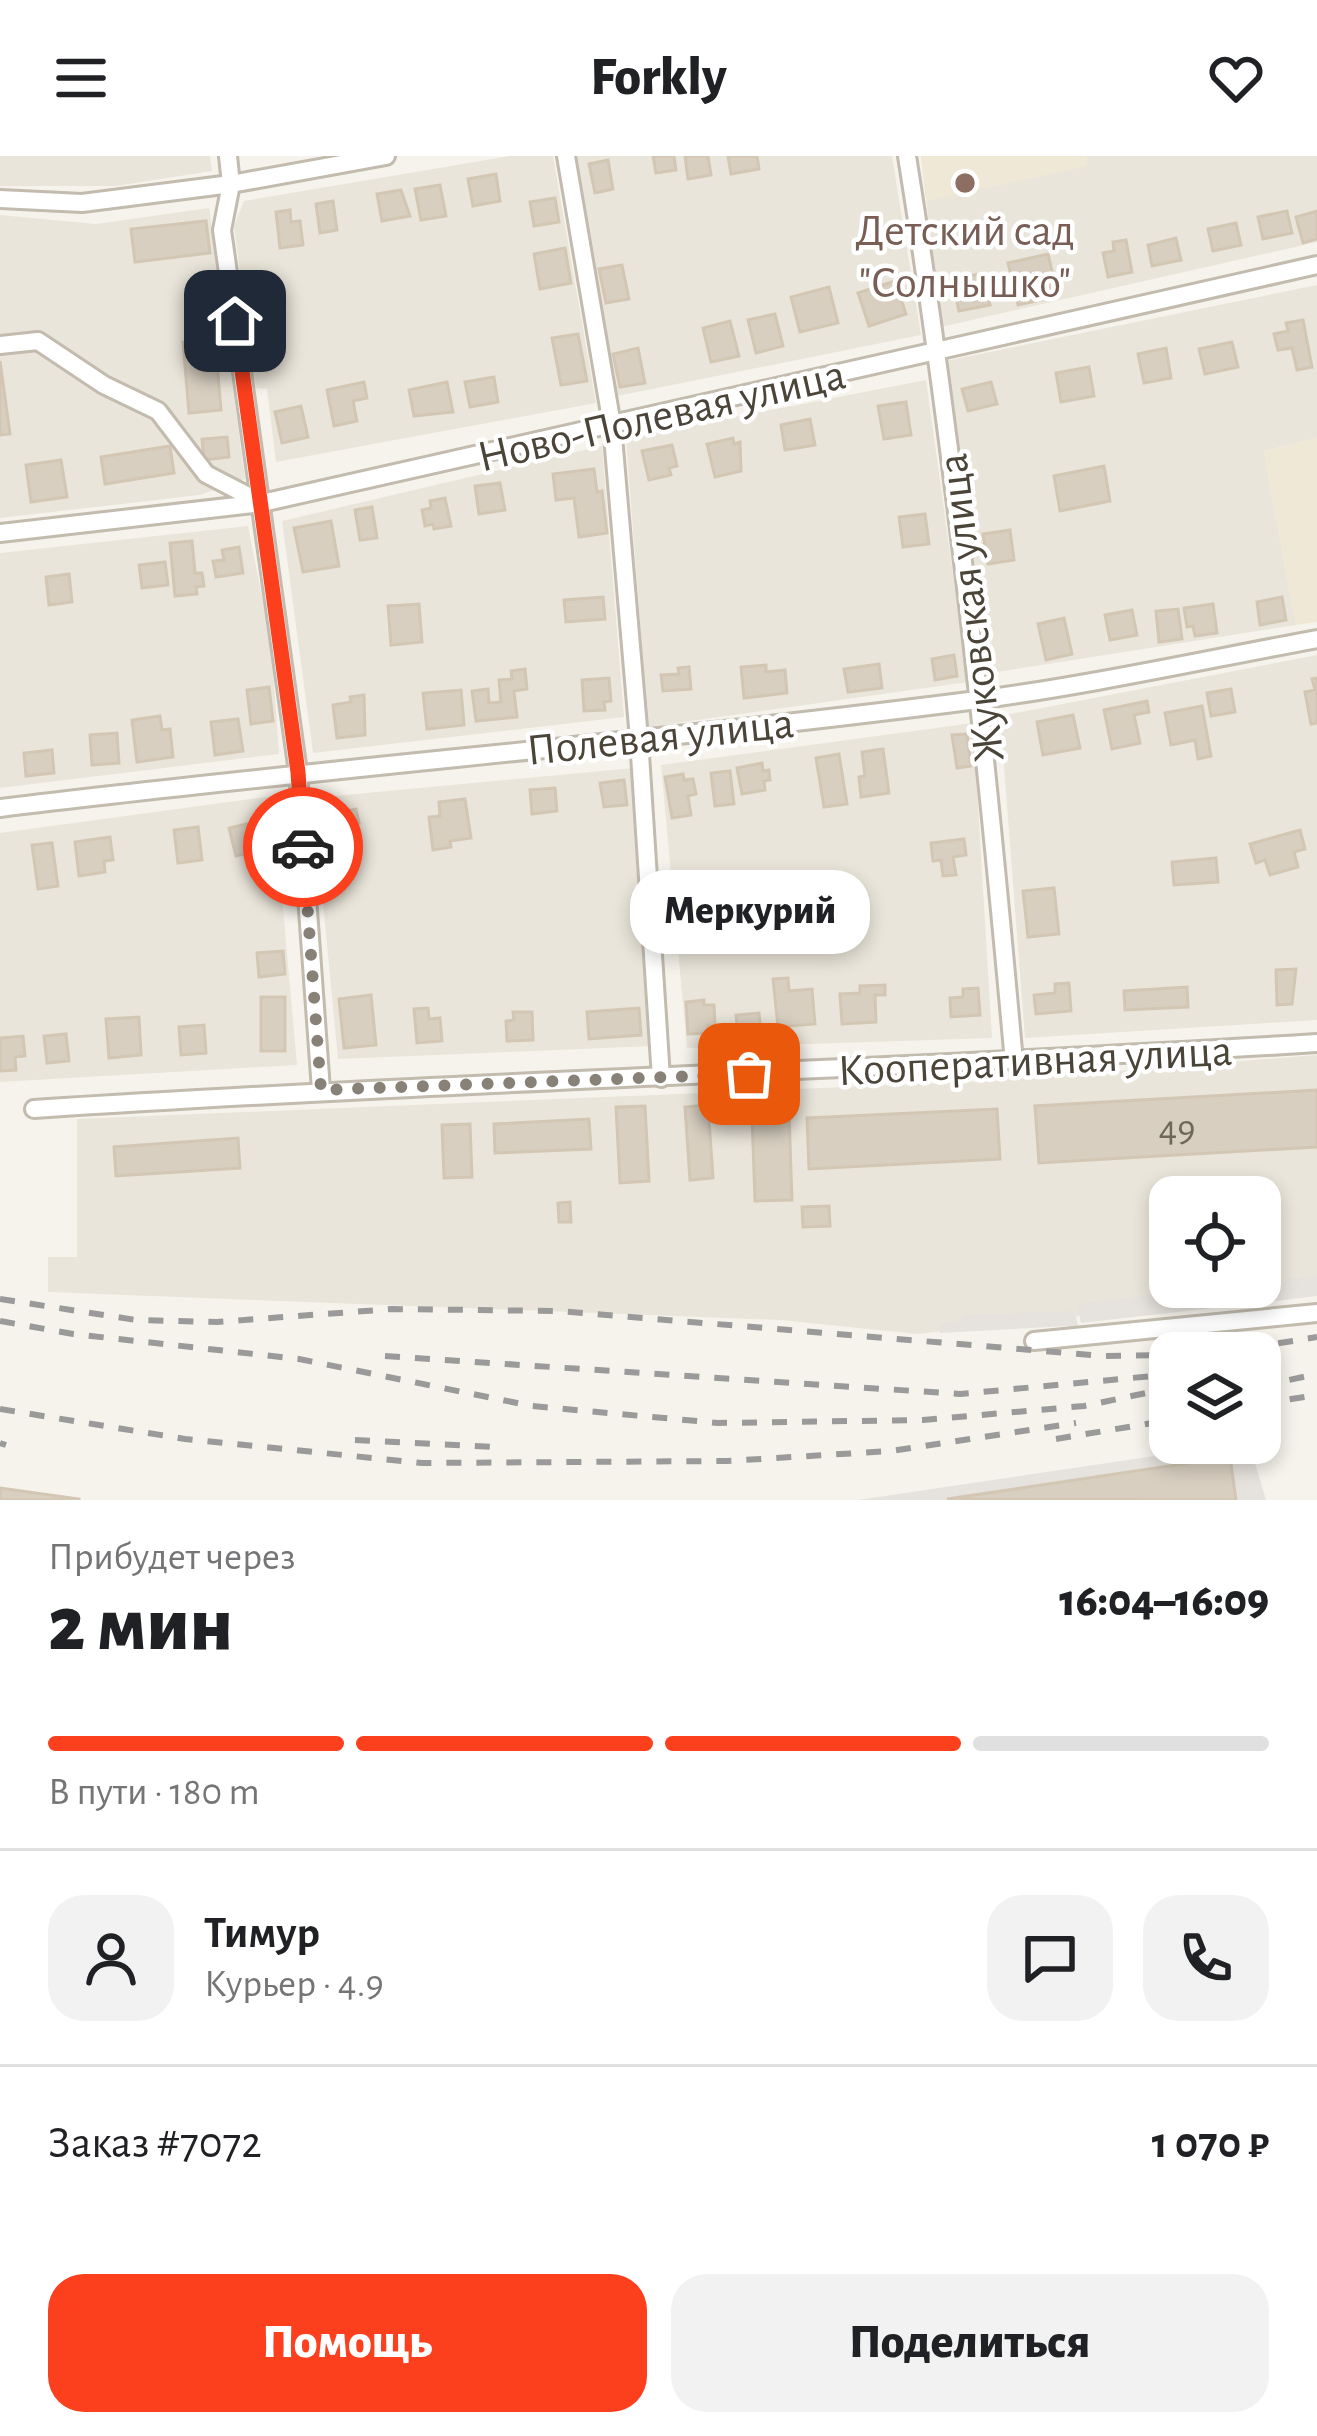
<!DOCTYPE html>
<html lang="ru">
<head>
<meta charset="utf-8">
<style>
	:root { --surface:#fff; --page:#f2f2f2; --text:#202124; --muted:#757577; --line:#e0e0e0; --accent:#fc3f1d }
	body { margin:0; font-family:"Alegreya Sans",sans-serif; background:var(--page); color:var(--text); height:100vh; display:flex; flex-direction:column; font-size:45px; white-space:nowrap }
	* { box-sizing:border-box; margin:0 }
	p { font-size:39px; color:var(--muted) }
	.icon { flex:none; width:66px; height:66px; fill:none; stroke:currentColor; stroke-width:2; stroke-linecap:round; stroke-linejoin:round }
	.map { position:relative; height:1344px; overflow:hidden }
	.drawer { display:flex; flex-direction:column; background:var(--surface); flex:1 }
	.drawer>* { flex:none }
	.controls { position:absolute; left:1149px; top:1020px; display:grid; gap:24px }
	.controls a { display:grid; place-items:center; width:132px; height:132px; border-radius:24px; background:var(--surface); box-shadow:0 6px 18px #0003; font-size:60px }
	.pin { position:absolute; display:grid; place-items:center; width:102px; height:102px; color:#fff; margin:-51px; border-radius:24px; box-shadow:0 6px 18px #0006 }
	.courier { position:absolute; display:grid; place-items:center; width:120px; height:120px; margin:-60px; border:9px solid #fc3f1d; border-radius:50%; background:#fff; color:#222; box-shadow:0 3px 15px #0007 }
	.bubble { position:absolute; height:84px; border-radius:36px; background:var(--surface); box-shadow:0 6px 18px #0003; font-size:39px; font-weight:800; line-height:84px; text-align:center }
	.summary em { font-style:normal; font-weight:800 }
	.summary div { display:flex; flex-direction:column-reverse }
	.summary { display:flex; align-items:center; justify-content:space-between; height:204px; padding:0 48px }
	h1 { font-size:78px; font-weight:800; line-height:90px }
	.bar { display:grid; grid-template-columns:repeat(4,1fr); gap:18px 12px; align-content:center; height:144px; padding:0 48px }
	.bar i { height:15px; border-radius:9px; background:var(--line) }
	.bar .selected { background:var(--accent) }
	.bar p { grid-column:span 4 }
	.line { display:flex; align-items:center; gap:30px; padding:0 48px; border-top:3px solid var(--line) }
	.line div { flex:1 }
	.round { display:grid; place-items:center; flex:none; width:126px; height:126px; border-radius:36px; background:var(--page) }
	.primary-button { display:flex; gap:24px; margin-top:auto; padding:24px 48px }
	.primary-button a { flex:1; height:138px; border-radius:36px; background:var(--accent); color:#fff; font-size:48px; font-weight:800; line-height:138px; text-align:center }
	.primary-button a+a { background:var(--page); color:var(--text) }
	header { display:flex; justify-content:space-between; align-items:center; height:156px; padding:0 48px; background:var(--surface); font-size:54px; font-weight:800 }
	.map>svg:first-child { display:block }
	.residential { fill:#eae5da; fill-rule:evenodd }
	.industrial { fill:#e6e2dd }
	.education { fill:#efe8d6 }
	.building { fill:#d8cfc1; stroke:#d3c7b4; stroke-width:3 }
	.lines { fill:none; stroke-linecap:round; stroke-linejoin:round }
	.minor-casing { stroke:#c2bbae; stroke-width:22 }
	.minor { stroke:#fff; stroke-width:16 }
	.rail { stroke:#9a9a9a; stroke-width:6; stroke-dasharray:15 15; stroke-linecap:butt }
	.done { stroke:#878178; stroke-width:12; stroke-dasharray:0 21.6 }
	.route { stroke:#fc3f1d; stroke-width:15 }
	.education-dot { fill:#8d6e63; stroke:#fff; stroke-width:4.5 }
	.labels { text-anchor:middle; stroke-width:9; stroke-linejoin:round; paint-order:stroke }
	.number-label { font-size:39px; fill:#6e675b }
	.education-label { font-size:45px; fill:#785e54; stroke:#fff }
	.street-label { font-size:45px; fill:#4b4439; stroke:#fff }
</style>
</head>
<body>
<header><svg class="icon" aria-label="menu" viewBox="0 0 24 24"><path d="M4 6h16M4 12h16M4 18h16"/></svg>Forkly<svg class="icon" aria-label="heart" viewBox="0 0 24 24"><path d="M12 20l-8-8c-3-5 5-10 8-4 3-6 11-1 8 4z"/></svg></header>
<div class="map">
<svg width="1317" height="1344" viewBox="0 0 1317 1344">
	<rect width="100%" height="100%" fill="#f6f3ec"/>
	<!-- residential -->
	<g class="residential">
		<polygon points="0,0 210,0 212,15 116,30 0,30"/>
		<polygon points="510,0 553,0 596,247 276,306 267,233 255,232 234,70 244,45"/>
		<polygon points="576,0 892,0 921,179 617,240"/>
		<polygon points="921,0 1317,0 1317,86 941,171"/>
		<polygon points="209,52 245,323 200,339 0,362 0,59 96,68"/>
		<polygon points="1317,129 1317,282 1264,295 1296,469 985,518 936,207"/>
		<polygon points="926,224 968,526 648,571 626,282"/>
		<polygon points="602,290 624,561 313,597 282,365"/>
		<polygon points="248,370 271,487 279,598 0,632 0,397"/>
		<polygon points="1317,499 1317,864 1025,882 1000,560"/>
		<polygon points="973,567 992,882 687,892 661,609"/>
		<polygon points="634,612 653,890 338,903 313,642"/>
		<polygon points="273,640 297,909 0,926 0,677"/>
		<path d="M1317,899V1134L917,1178L780,1164L48,1136V1101H77V963L990,925ZM1170,1041H1260V1131H1170Z"/>
	</g>
	<!-- industrial -->
	<g class="industrial">
		<polygon points="1317,1120 1317,1140 1081,1167 1077,1148 1220,1131 1260,1131 1260,1126"/>
		<polygon points="1075,1155 1079,1176 1070,1176 1068,1170 940,1177 941,1167 960,1165 963,1159"/>
		<polygon points="1243,1287 1249,1287 1266,1344 858,1344"/>
	</g>
	<!-- education -->
	<g class="education">
		<polygon points="921,0 1087,0 1087,10 926,45"/>
		<polygon points="1317,282 1317,466 1296,469 1264,295"/>
	</g>
	<!-- building -->
	<g class="building">
		<polygon points="653,0 674,0 676,14 656,17"/>
		<polygon points="685,0 708,0 711,19 688,23"/>
		<polygon points="728,0 757,0 759,13 731,18"/>
		<polygon points="608,4 613,33 595,37 589,8"/>
		<polygon points="496,18 500,45 473,50 468,23"/>
		<polygon points="440,29 446,60 421,64 415,33"/>
		<polygon points="401,34 410,60 382,65 377,38"/>
		<polygon points="555,42 559,66 534,70 530,46"/>
		<polygon points="333,45 337,74 320,77 316,48"/>
		<polygon points="290,54 291,66 300,65 303,89 280,92 276,56"/>
		<polygon points="1287,55 1292,77 1263,83 1258,61"/>
		<polygon points="1317,55 1317,83 1303,87 1296,61"/>
		<polygon points="206,65 210,97 135,106 131,73"/>
		<polygon points="1236,67 1241,89 1213,95 1208,73"/>
		<polygon points="1176,82 1181,104 1152,110 1148,89"/>
		<polygon points="1126,84 1132,116 1108,121 1103,97 1114,95 1113,86"/>
		<polygon points="565,92 571,127 540,133 534,98"/>
		<polygon points="1048,98 1058,140 1018,149 1008,107"/>
		<polygon points="622,109 629,143 606,147 599,113"/>
		<polygon points="983,117 990,149 959,155 952,124"/>
		<polygon points="895,125 906,158 869,170 858,137"/>
		<polygon points="829,131 838,167 800,176 791,141"/>
		<polygon points="775,158 783,190 756,197 748,164"/>
		<polygon points="1303,164 1312,211 1297,214 1292,192 1278,194 1274,178 1288,175 1286,167"/>
		<polygon points="730,165 739,200 711,206 703,172"/>
		<polygon points="578,178 587,225 561,229 552,182"/>
		<polygon points="215,183 221,254 189,257 183,186"/>
		<polygon points="1232,186 1238,211 1205,218 1199,193"/>
		<polygon points="638,192 645,227 620,231 613,198"/>
		<polygon points="1166,192 1171,222 1144,227 1138,198"/>
		<polygon points="0,205 10,278 0,279"/>
		<polygon points="1089,211 1094,240 1061,246 1056,217"/>
		<polygon points="494,221 498,246 470,251 465,226"/>
		<polygon points="364,226 367,242 353,245 357,265 334,270 327,234"/>
		<polygon points="447,226 453,256 414,260 409,234"/>
		<polygon points="991,226 997,248 968,255 962,233"/>
		<polygon points="906,246 911,279 884,283 878,250"/>
		<polygon points="301,250 308,281 282,287 275,256"/>
		<polygon points="810,263 815,289 785,294 781,269"/>
		<polygon points="227,281 229,301 204,304 202,283"/>
		<polygon points="733,282 734,288 740,286 741,315 715,321 707,288"/>
		<polygon points="672,289 677,310 669,312 671,319 649,324 642,295"/>
		<polygon points="170,290 174,317 105,328 101,301"/>
		<polygon points="61,304 67,341 31,346 26,309"/>
		<polygon points="1104,310 1110,345 1060,355 1054,320"/>
		<polygon points="594,313 597,336 602,335 607,377 579,381 574,342 556,344 553,318"/>
		<polygon points="500,327 505,354 479,358 475,330"/>
		<polygon points="445,342 451,370 434,373 433,368 425,370 422,354 431,352 430,345"/>
		<polygon points="372,351 377,382 360,384 355,354"/>
		<polygon points="925,358 929,388 903,391 899,361"/>
		<polygon points="331,365 339,410 303,416 294,372"/>
		<polygon points="1010,374 1014,404 988,408 983,378"/>
		<polygon points="192,385 195,417 202,417 204,430 196,431 197,438 175,440 170,387"/>
		<polygon points="239,391 243,417 216,421 213,405 224,404 222,394"/>
		<polygon points="165,406 168,429 142,432 139,409"/>
		<polygon points="69,418 72,446 49,449 46,421"/>
		<polygon points="603,441 605,463 566,466 564,444"/>
		<polygon points="1282,441 1286,464 1260,469 1257,446"/>
		<polygon points="419,448 422,486 391,489 388,450"/>
		<polygon points="1213,448 1217,477 1195,480 1193,470 1187,471 1184,452"/>
		<polygon points="1178,453 1182,483 1159,486 1156,455"/>
		<polygon points="1132,454 1137,479 1110,484 1105,459"/>
		<polygon points="1064,462 1072,498 1046,504 1038,468"/>
		<polygon points="954,499 957,520 935,524 932,503"/>
		<polygon points="879,508 882,532 848,536 844,513"/>
		<polygon points="766,509 766,516 785,514 787,537 744,542 741,511"/>
		<polygon points="689,511 691,533 663,535 661,519 679,518 678,512"/>
		<polygon points="525,513 527,533 514,535 517,561 476,565 472,535 488,533 489,547 501,546 499,524 512,523 511,515"/>
		<polygon points="609,522 611,545 604,546 605,554 584,555 582,524"/>
		<polygon points="1317,522 1317,567 1311,568 1305,536 1315,534 1312,523"/>
		<polygon points="269,531 273,565 251,568 247,534"/>
		<polygon points="1231,533 1235,556 1211,560 1207,537"/>
		<polygon points="461,534 464,569 427,573 423,537"/>
		<polygon points="364,539 365,579 337,582 333,549 351,546 350,541"/>
		<polygon points="1147,545 1149,556 1134,559 1140,587 1112,593 1104,554"/>
		<polygon points="1202,550 1211,600 1198,603 1195,584 1171,589 1165,557"/>
		<polygon points="1073,559 1080,592 1043,599 1037,566"/>
		<polygon points="160,560 162,574 170,573 173,601 137,606 132,564"/>
		<polygon points="238,563 243,595 215,599 211,566"/>
		<polygon points="117,577 119,607 92,609 90,579"/>
		<polygon points="967,578 971,610 957,612 952,579"/>
		<polygon points="883,593 889,637 861,641 859,621 865,620 862,596"/>
		<polygon points="52,594 54,617 26,620 24,597"/>
		<polygon points="839,598 847,648 824,651 816,602"/>
		<polygon points="762,607 763,615 769,614 770,624 764,625 765,634 742,638 737,612"/>
		<polygon points="730,615 734,648 715,650 711,617"/>
		<polygon points="683,618 684,624 693,623 696,638 688,640 691,659 672,662 665,621"/>
		<polygon points="624,624 627,649 604,651 600,627"/>
		<polygon points="555,632 557,655 532,658 530,634"/>
		<polygon points="465,643 471,682 450,685 451,691 433,694 429,661 440,660 439,646"/>
		<polygon points="356,653 359,667 350,669 355,692 332,697 324,660"/>
		<polygon points="259,665 266,693 236,700 229,672"/>
		<polygon points="198,671 202,704 178,707 174,674"/>
		<polygon points="1300,674 1305,693 1294,696 1298,711 1270,719 1265,704 1256,707 1250,688"/>
		<polygon points="110,681 113,704 104,705 105,716 79,720 75,686"/>
		<polygon points="964,683 966,699 953,701 956,719 943,720 941,704 933,705 931,687"/>
		<polygon points="52,687 58,730 38,733 32,689"/>
		<polygon points="1216,702 1218,726 1174,729 1172,706"/>
		<polygon points="1054,732 1059,778 1028,781 1023,735"/>
		<polygon points="283,795 285,818 259,821 257,797"/>
		<polygon points="1296,813 1292,848 1277,849 1276,814"/>
		<polygon points="788,822 789,835 812,833 815,868 778,871 773,823"/>
		<polygon points="1069,827 1071,855 1036,858 1034,839 1055,837 1055,828"/>
		<polygon points="885,829 885,839 875,839 876,866 842,868 840,838 860,837 860,830"/>
		<polygon points="1187,831 1188,851 1125,854 1124,835"/>
		<polygon points="978,832 980,859 951,861 950,842 963,841 963,833"/>
		<polygon points="371,839 376,889 344,892 339,843"/>
		<rect x="261" y="841" width="24" height="54"/>
		<polygon points="704,844 704,849 714,849 715,869 707,869 708,877 688,878 686,846"/>
		<polygon points="428,852 429,863 440,862 442,885 417,887 414,853"/>
		<polygon points="639,852 641,879 589,883 587,856"/>
		<polygon points="513,856 532,856 533,884 507,885 506,865 514,864"/>
		<polygon points="759,857 761,876 738,878 736,859"/>
		<polygon points="139,861 141,899 109,902 106,863"/>
		<polygon points="204,869 206,897 181,899 179,871"/>
		<polygon points="66,878 69,905 47,907 44,880"/>
		<polygon points="23,880 25,900 15,901 16,914 0,915 0,882"/>
		<polygon points="1317,934 1317,991 1039,1007 1035,950"/>
		<polygon points="708,949 713,1022 690,1024 685,951"/>
		<polygon points="645,950 649,1025 620,1027 616,951"/>
		<polygon points="997,953 1000,1003 809,1013 807,962"/>
		<polygon points="789,958 792,1044 755,1045 752,959"/>
		<polygon points="589,963 591,993 495,997 494,968"/>
		<polygon points="470,968 472,1021 444,1022 442,969"/>
		<polygon points="238,982 240,1012 116,1020 114,991"/>
		<polygon points="570,1046 571,1066 559,1066 558,1047"/>
		<polygon points="829,1050 830,1070 803,1071 802,1051"/>
		<polygon points="1230,1301 1236,1344 947,1343"/>
		<polygon points="0,1332 79,1343 79,1344 0,1344"/>
	</g>
	<g class="lines">
		<!-- minor casing -->
		<g class="minor-casing">
			<g id="minor">
				<polyline points="228,0 231,28 222,74 298,616 321,934"/>
				<polyline points="566,0 612,269 639,583 661,922"/>
				<path d="M907,0C955,301 987,603 1014,906"/>
				<polyline points="0,43 82,47 231,28 386,0"/>
				<polyline points="0,189 38,185 104,229 158,255 206,318 260,346"/>
				<polyline points="0,377 262,347 1317,109"/>
				<path d="M0,652C325,612 652,586 977,544C1090,529 1204,504 1317,483"/>
				<path d="M34,953C461,925 889,914 1317,887"/>
				<polyline points="1034,1185 1317,1157"/>
			</g>
		</g>
		<!-- minor -->
		<use href="#minor" class="minor"/>
		<!-- rail -->
		<g class="rail">
			<polyline points="0,1143 136,1164 217,1166 392,1153 558,1155 1104,1200 1170,1199"/>
			<polyline points="0,1165 73,1178 299,1203 532,1250 718,1267 923,1264 1084,1250 1170,1232"/>
			<polyline points="1219,1197 1317,1181"/>
			<polyline points="385,1200 960,1238 1164,1219"/>
			<polyline points="1260,1230 1317,1218"/>
			<polyline points="1260,1248 1317,1239"/>
			<polyline points="0,1253 185,1283 422,1307 727,1305 891,1295 1076,1267"/>
			<polyline points="1056,1283 1170,1264"/>
			<polyline points="355,1284 493,1291"/>
			<polyline points="0,1287 6,1289"/>
		</g>
	</g>
	<g class="lines">
		<!-- done -->
		<polyline class="done" points="303,691 321,934 749,918"/>
		<!-- route -->
		<polyline class="route" points="235,165 298,616 303,691"/>
	</g>
	<!-- markers -->
	<circle class="education-dot" cx="965" cy="27" r="12"/>
	<g class="labels">
		<!-- number labels -->
		<g class="number-label">
			<text x="1177" y="985">49</text>
		</g>
		<!-- education labels -->
		<g class="education-label">
			<text x="965" y="89">Детский сад<tspan x="965" dy="52">"Солнышко"</tspan></text>
		</g>
		<!-- street labels -->
		<g class="street-label">
			<text transform="translate(661 258) rotate(-13)" y="16">Ново-Полевая улица</text>
			<text transform="translate(969 452) rotate(-97)" y="16">Жуковская улица</text>
			<text transform="translate(660 579) rotate(-6)" y="16">Полевая улица</text>
			<text transform="translate(1035 903) rotate(-3)" y="16">Кооперативная улица</text>
		</g>
	</g>
</svg>
<div class="controls">
<a><svg class="icon" aria-label="locate" viewBox="0 0 24 24"><circle cx="12" cy="12" r="6"/><path d="M12 2v4M12 18v4M2 12h4M18 12h4"/></svg></a>
<a><svg class="icon" aria-label="layers" viewBox="0 0 24 24"><path d="M12 4l9 5-9 5-9-5zM3 14l9 5 9-5"/></svg></a>
</div>
<div class="pin" style="left:749px;top:918px;background:#ea580c"><svg class="icon" aria-label="bag" viewBox="0 0 24 24"><path d="M5 8h14l-1 12H6zM9 8a3 3 0 0 1 6 0"/></svg></div>
<div class="pin" style="left:235px;top:165px;background:#1f2937"><svg class="icon" aria-label="home" viewBox="0 0 24 24"><path d="M3 11l9-7 9 7M6 9v11h12V9"/></svg></div>
<div class="courier" style="left:303px;top:691px"><svg class="icon" aria-label="car" viewBox="0 0 24 24"><path d="M5 17H2v-5l4-1 3-4h7l3 4 3 1v5h-3M9 17h6M6 11h13"/><circle cx="7" cy="17" r="2"/><circle cx="17" cy="17" r="2"/></svg></div>
<div class="bubble" style="left:630px;top:714px;width:240px">Меркурий</div>
</div>
<section class="drawer">
<div class="summary"><div><h1>2 мин</h1><p>Прибудет через</p></div><em>16:04–16:09</em></div>
<div class="bar"><i class="selected"></i><i class="selected"></i><i class="selected"></i><i></i><p>В пути · 180 m</p></div>
<div class="line" style="height:216px"><a class="round"><svg class="icon" aria-label="person" viewBox="0 0 24 24"><circle cx="12" cy="8" r="4"/><path d="M4 21q1-7 8-7t8 7"/></svg></a><div><b>Тимур</b><p>Курьер · 4.9</p></div><a class="round"><svg class="icon" aria-label="chat" viewBox="0 0 24 24"><path d="M4 5h16v11H9l-5 4z"/></svg></a><a class="round"><svg class="icon" aria-label="phone" viewBox="0 0 24 24"><path d="M5 4h4l2 5-3 2q2 4 5 5l2-3 5 2v4C11 20 4 13 5 4z"/></svg></a></div>
<div class="line" style="height:156px"><div>Заказ #7072</div><b>1 070 ₽</b></div>
<div class="primary-button"><a>Помощь</a><a>Поделиться</a></div>
</section>
</body>
</html>
